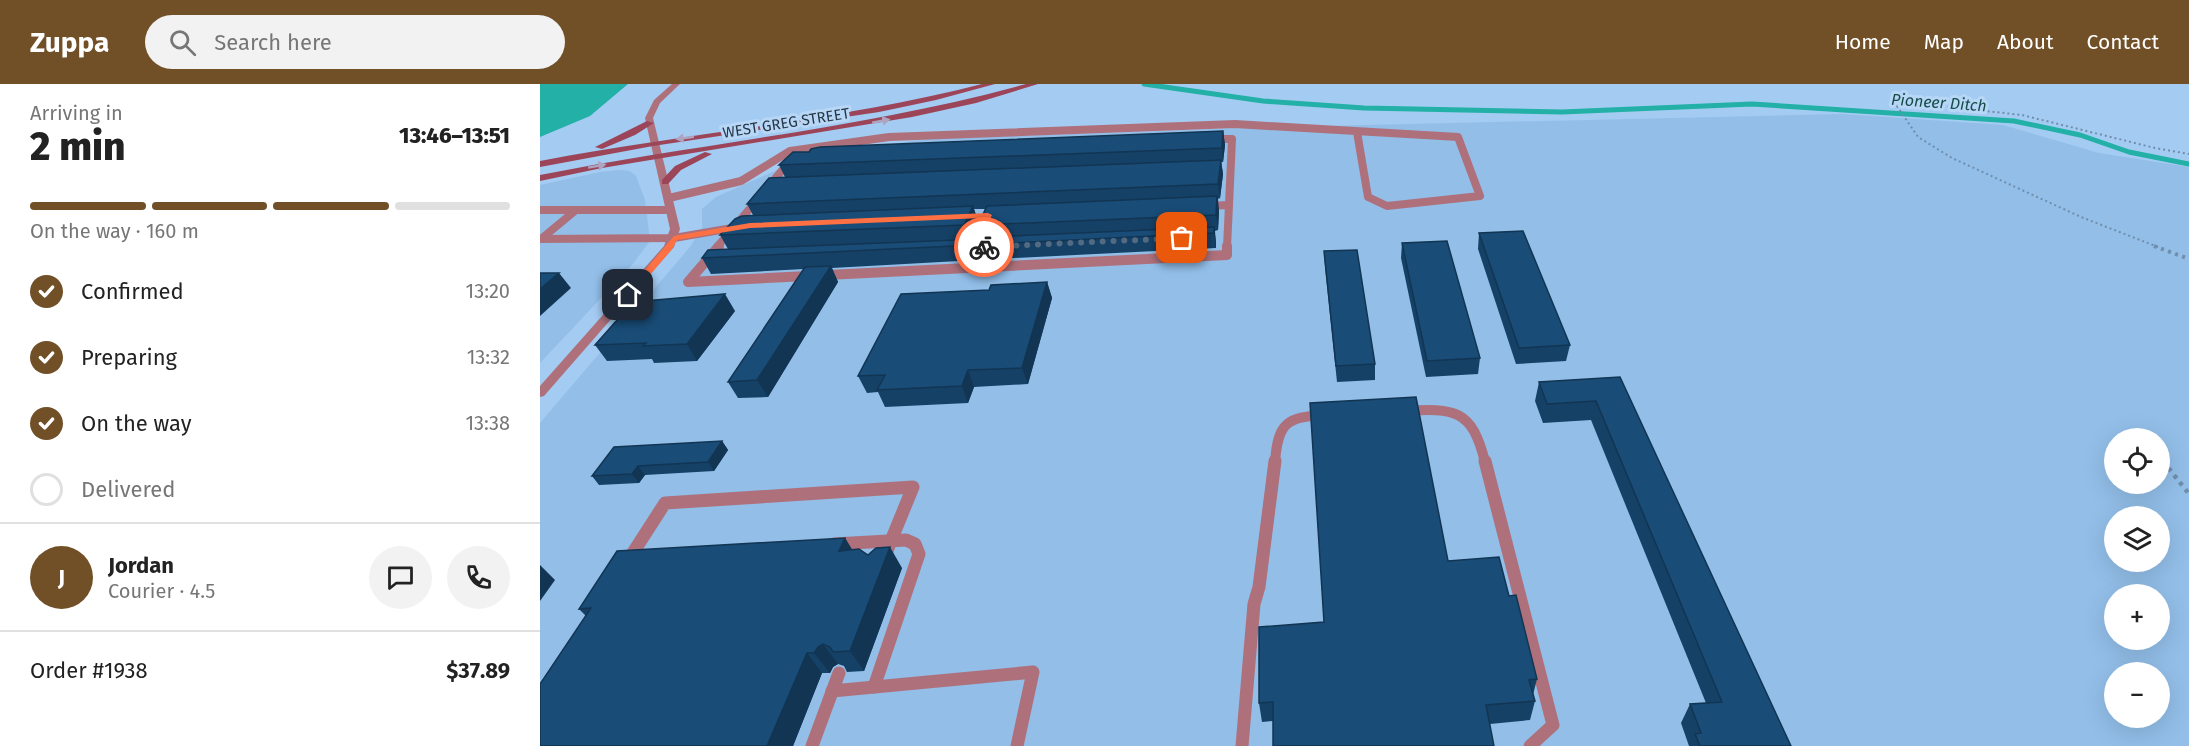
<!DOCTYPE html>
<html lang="en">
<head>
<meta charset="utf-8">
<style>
	:root { --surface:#fff; --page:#f2f2f2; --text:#222; --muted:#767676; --line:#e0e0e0; --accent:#714f27 }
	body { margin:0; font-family:"Fira Sans",sans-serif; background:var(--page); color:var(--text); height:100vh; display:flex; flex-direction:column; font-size:22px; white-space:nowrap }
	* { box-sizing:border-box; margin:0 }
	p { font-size:20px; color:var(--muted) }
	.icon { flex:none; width:33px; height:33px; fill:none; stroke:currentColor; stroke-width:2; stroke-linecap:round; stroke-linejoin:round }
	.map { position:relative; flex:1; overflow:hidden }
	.sheet { display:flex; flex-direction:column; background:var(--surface); width:540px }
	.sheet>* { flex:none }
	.controls { position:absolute; left:1564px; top:344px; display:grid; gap:12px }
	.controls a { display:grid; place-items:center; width:66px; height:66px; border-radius:50%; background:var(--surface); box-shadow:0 6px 24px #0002; font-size:30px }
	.pin { position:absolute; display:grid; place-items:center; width:51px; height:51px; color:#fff; margin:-26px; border-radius:12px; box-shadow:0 3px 9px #0006 }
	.courier { position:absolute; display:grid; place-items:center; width:60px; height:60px; margin:-30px; border:4px solid #ff7043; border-radius:50%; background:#fff; color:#222; box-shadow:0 2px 8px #0007 }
	.summary em { font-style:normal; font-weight:800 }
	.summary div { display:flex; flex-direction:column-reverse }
	.summary { display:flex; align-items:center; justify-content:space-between; height:102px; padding:0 30px }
	h1 { font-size:39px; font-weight:800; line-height:45px }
	.bar { display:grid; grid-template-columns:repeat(4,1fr); gap:9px 6px; align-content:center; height:72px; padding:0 30px }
	.bar i { height:8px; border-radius:4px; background:var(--line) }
	.bar .current { background:var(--accent) }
	.bar p { grid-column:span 4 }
	.line { display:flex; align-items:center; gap:15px; padding:0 30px; border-top:2px solid var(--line) }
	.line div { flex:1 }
	.round { display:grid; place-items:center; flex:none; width:63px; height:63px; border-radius:32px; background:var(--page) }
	ol { padding:0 30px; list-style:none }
	li { display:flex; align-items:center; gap:18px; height:66px }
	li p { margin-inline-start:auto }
	li .icon { padding:6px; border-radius:50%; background:var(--accent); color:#fff; stroke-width:4 }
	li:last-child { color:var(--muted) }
	li i { width:33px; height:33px; border:3px solid var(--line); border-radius:50% }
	header { display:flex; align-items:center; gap:36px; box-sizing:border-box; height:84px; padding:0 30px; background:var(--accent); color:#fff }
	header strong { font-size:28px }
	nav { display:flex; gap:33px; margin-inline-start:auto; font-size:21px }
	.search { width:420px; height:54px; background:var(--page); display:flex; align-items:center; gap:15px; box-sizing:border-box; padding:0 21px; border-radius:33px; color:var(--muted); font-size:22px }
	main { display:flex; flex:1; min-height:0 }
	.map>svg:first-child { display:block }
	.built { fill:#92bee8; fill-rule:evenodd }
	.water { fill:#22b0a7 }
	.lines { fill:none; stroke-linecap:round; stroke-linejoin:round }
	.stream { stroke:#22b0a7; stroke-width:5 }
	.path-far2 { stroke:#708eab; stroke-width:2; stroke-dasharray:2 3; stroke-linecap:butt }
	.path-far1 { stroke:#708eab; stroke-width:4; stroke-dasharray:3 4.5; stroke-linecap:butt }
	.path { stroke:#708eab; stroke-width:4.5; stroke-dasharray:4 5; stroke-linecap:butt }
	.service-far2 { stroke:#ae717c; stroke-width:8 }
	.service-far1 { stroke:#ae717c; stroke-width:10 }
	.service { stroke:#ae717c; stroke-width:13 }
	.minor { fill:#ae717c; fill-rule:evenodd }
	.secondary { fill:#9c4559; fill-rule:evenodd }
	.wall { fill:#164166 }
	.shaded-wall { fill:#123553 }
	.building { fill:#194c77; stroke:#123553; stroke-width:1.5 }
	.oneway { fill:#aea4c0 }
	.route { fill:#ff7043 }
	.done { stroke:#526a82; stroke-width:6; stroke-dasharray:0 10.8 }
	.labels { text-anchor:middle; stroke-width:6; stroke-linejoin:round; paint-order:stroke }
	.far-street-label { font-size:15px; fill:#263645; stroke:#b8d7f7 }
	.far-water-label { font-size:16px; font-style:italic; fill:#154d49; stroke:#b8d7f7 }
</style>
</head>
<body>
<header>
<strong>Zuppa</strong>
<div class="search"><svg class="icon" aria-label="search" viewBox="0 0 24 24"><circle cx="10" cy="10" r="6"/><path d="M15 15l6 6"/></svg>Search here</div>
<nav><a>Home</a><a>Map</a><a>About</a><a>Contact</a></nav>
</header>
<main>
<section class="sheet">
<div class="summary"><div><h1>2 min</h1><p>Arriving in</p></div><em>13:46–13:51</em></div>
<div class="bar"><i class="current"></i><i class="current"></i><i class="current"></i><i></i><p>On the way · 160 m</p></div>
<ol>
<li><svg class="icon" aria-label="check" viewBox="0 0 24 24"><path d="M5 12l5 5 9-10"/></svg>Confirmed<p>13:20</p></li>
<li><svg class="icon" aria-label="check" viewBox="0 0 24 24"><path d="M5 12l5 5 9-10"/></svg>Preparing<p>13:32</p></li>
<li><svg class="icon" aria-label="check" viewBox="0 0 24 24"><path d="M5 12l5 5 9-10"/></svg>On the way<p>13:38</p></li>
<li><i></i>Delivered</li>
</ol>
<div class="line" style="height:108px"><b class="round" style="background:var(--accent);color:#fff">J</b><div><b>Jordan</b><p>Courier · 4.5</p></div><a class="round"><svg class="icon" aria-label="chat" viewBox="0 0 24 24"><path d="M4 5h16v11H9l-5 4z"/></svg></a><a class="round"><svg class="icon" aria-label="phone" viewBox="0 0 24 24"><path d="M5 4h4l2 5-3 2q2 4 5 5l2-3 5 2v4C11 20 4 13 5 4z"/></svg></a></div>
<div class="line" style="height:78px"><div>Order #1938</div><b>$37.89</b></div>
</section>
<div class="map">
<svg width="1649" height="662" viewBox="0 0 1649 662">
	<rect width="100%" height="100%" fill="#a4cbf2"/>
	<!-- built -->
	<g class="built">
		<path d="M1302,30L1463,41L1559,69L1649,83V662H0V339L150,163L162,144V125L176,113L262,75L332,62L389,55L702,44ZM1575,354H1620V399H1575ZM1575,432H1620V477H1575ZM1575,510H1620V555H1575ZM1575,588H1620V633H1575Z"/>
		<polygon points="80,86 90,87 96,92 105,116 110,157 92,181 0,279 0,101 60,88"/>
	</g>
	<!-- water -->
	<polygon class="water" points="0,0 88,0 50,32 0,53"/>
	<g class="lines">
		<!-- stream -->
		<polyline class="stream" points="604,0 723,17 824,24 1022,28 1212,20 1474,37 1540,51 1589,68 1649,80"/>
		<!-- path-far2 -->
		<polyline class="path-far2" points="1618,163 1541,133 1412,74 1378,53 1357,22 1358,19 1373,19 1482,31 1615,64 1649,70"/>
		<!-- path-far1 -->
		<g class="path-far1">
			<polyline points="1614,162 1649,175"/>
			<polyline points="1620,373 1624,378"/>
		</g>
		<!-- path -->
		<polyline class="path" points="1623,377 1649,410"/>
		<!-- service-far2 -->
		<g class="service-far2">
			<polyline points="228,103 244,84 253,79"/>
			<polyline points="129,114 201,97 250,67 349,53 695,40 918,53 940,112 847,122 828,113 817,48"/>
			<polyline points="666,122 689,121 692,55 670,55"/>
			<polyline points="0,126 131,126"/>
			<polyline points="36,126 1,155 134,154 198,143"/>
			<polyline points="177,163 218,115"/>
			<polyline points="433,163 445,137"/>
			<polyline points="687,163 689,121"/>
		</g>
		<!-- service-far1 -->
		<g class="service-far1">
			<polyline points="179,162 148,198 687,171 687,162"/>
			<polyline points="407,165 445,163"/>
			<polyline points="424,184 434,162"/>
			<path d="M864,327C915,324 932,325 945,378"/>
			<path d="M735,378C738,339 746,333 785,331"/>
		</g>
		<!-- service -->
		<g class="service">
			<polyline points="945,377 1013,641 990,662"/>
			<polyline points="294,460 366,456 375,460 379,470 334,603"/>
			<polyline points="87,478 125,419 373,403 344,474"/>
			<polyline points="292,607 493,588 477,662"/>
			<polyline points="272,662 299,589"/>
			<polyline points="702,662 714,520 719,503 735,377"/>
		</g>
		<!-- minor -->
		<polygon class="minor" points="132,0 140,0 120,19 113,34 140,145 134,163 4,312 0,313 0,302 124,162 130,145 105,34 114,16"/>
		<!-- secondary -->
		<g class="secondary">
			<path d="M442,0H455L396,16L339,28L113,62L0,83V77C147,49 297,37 442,0Z"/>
			<path d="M486,0H498L436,19L372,33L62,84L0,97V91C162,59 327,44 486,0Z"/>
			<polygon points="107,37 114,39 95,51 62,65 55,63"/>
			<polygon points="165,68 172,70 141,86 128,100 122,100 122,96 135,82"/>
		</g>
	</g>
	<!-- wall -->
	<g class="wall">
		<polygon points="683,47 685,61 683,78 681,78 683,90 680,114 678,115 679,127 678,146 675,147 676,159 676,164 435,176 430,161 442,154 438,141 445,125 434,125 438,137 429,157 417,157 422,171 419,177 292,184 298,198 228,313 198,314 188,298 264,185 171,190 162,174 188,165 180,151 213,131 207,120 245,93 239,81"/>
		<polygon points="939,149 1030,261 1026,277 976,280 938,165"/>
		<polygon points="862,159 940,274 938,290 886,293 861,174"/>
		<polygon points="784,167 835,280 835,296 797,298 785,183"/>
		<polygon points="507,198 512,214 488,300 434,303 428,319 345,323 338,308 327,309 318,292 449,206"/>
		<polygon points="195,227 157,277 114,279 112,275 67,277 55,261"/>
		<polygon points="1080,293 1251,662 1149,662 1141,639 1150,620 1166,619 1051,336 1003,339 995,317 999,298"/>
		<polygon points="182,357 188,366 174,387 105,391 99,399 59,401 52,392"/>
		<polygon points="305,454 312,466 328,471 362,484 324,587 307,588 304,582 298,580 293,583 290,589 282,589 253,662 0,662 46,532 39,525"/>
		<polygon points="908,477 969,512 997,595 993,611 995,617 990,636 950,640 733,637 722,638 719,619"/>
	</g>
	<!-- shaded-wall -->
	<g class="shaded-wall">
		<polygon points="683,47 685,61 683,78 682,64"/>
		<polygon points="681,76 683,90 680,114 678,100"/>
		<polygon points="677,112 679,127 678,146 676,131"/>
		<polygon points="433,122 438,137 429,157 424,141"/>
		<polygon points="674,143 676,159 676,164 674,149"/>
		<polygon points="416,156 422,171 419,177 414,162"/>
		<polygon points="291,182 298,198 228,313 217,296"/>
		<polygon points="19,189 31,204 0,232 0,205"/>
		<polygon points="507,198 512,214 488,300 482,284"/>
		<polygon points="185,210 195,227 157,277 147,260"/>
		<polygon points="428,286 434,303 428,319 422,302"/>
		<polygon points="182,357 188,366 174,387 168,378"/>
		<polygon points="98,382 105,391 99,399 92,390"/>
		<polygon points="305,454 318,475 299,467"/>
		<polygon points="350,463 362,484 324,587 310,567"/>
		<polygon points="0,481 15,496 0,517"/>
		<polygon points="283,560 298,580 293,583 290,589 274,569 278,563"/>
		<polygon points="267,569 282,589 253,662 227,662"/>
	</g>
	<!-- building -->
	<g class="building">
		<polygon points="683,47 682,64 239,81 253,68 269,68 271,65 280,63"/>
		<polygon points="681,76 678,100 207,120 229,94"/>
		<polygon points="677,112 676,131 438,141 447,122"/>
		<polygon points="433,122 424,141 180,151 195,135 202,132"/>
		<polygon points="674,143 674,149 430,161 433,155 471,152"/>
		<polygon points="983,147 1030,261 979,264 939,149"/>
		<polygon points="416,156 414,162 162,174 168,166"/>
		<polygon points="907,157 940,274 887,277 862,159"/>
		<polygon points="817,166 835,280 796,282 784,167"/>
		<polygon points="291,182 217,296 188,298 265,183"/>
		<polygon points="0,189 19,189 0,205"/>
		<polygon points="507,198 482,284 428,286 422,302 337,306 345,291 318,292 361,210 449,206 451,201"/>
		<polygon points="185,210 147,260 103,262 106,259 55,261 93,218"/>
		<polygon points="1080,293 1251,662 1160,662 1155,650 1161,649 1150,620 1182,618 1056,317 1007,320 999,298"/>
		<polygon points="876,313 908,477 959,473 969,512 976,511 997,595 989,596 995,617 946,621 954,662 733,662 733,618 719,619 719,543 784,538 770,319"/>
		<polygon points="182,357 168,378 98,382 92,390 52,392 74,363"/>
		<polygon points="305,454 299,467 319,465 328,471 336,464 350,463 310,567 293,568 290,563 283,560 278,563 274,569 267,569 227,662 0,662 0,600 51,524 39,525 77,467"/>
	</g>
	<!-- one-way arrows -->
	<defs><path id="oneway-solid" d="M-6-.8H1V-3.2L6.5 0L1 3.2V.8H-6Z" transform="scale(1.5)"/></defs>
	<g class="oneway">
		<use href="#oneway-solid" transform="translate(341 37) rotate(-11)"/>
		<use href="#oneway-solid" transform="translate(145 54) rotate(172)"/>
		<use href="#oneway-solid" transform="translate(57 82) rotate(-10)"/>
	</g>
	<!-- route -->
	<path class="route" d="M448,129L452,131L438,161H446V165C441,166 433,167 429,163L443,134L210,144L137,156L132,165L91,213L84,211L134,152L210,139Z"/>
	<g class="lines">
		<!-- done -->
		<polyline class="done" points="444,163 642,154"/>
	</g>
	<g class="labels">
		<!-- far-street labels -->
		<g class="far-street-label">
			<text transform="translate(246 39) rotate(-9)" y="5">WEST GREG STREET</text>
		</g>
		<!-- far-water labels -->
		<g class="far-water-label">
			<text transform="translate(1399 18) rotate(4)" y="6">Pioneer Ditch</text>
		</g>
	</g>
</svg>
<div class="controls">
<a><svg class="icon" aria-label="locate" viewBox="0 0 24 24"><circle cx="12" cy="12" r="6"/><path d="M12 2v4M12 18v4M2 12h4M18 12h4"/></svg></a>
<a><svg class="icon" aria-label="layers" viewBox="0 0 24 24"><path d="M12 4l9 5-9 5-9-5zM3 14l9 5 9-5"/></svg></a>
<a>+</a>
<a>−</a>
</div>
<div class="pin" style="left:642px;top:154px;background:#ea580c"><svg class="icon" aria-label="bag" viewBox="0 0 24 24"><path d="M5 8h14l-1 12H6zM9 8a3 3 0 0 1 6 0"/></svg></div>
<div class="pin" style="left:88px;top:211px;background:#1f2937"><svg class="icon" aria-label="home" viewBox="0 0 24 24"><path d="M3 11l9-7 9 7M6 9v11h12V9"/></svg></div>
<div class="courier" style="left:444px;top:163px"><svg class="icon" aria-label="bike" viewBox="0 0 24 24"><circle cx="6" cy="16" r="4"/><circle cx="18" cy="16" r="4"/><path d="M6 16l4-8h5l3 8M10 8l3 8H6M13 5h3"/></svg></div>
</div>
</main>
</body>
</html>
